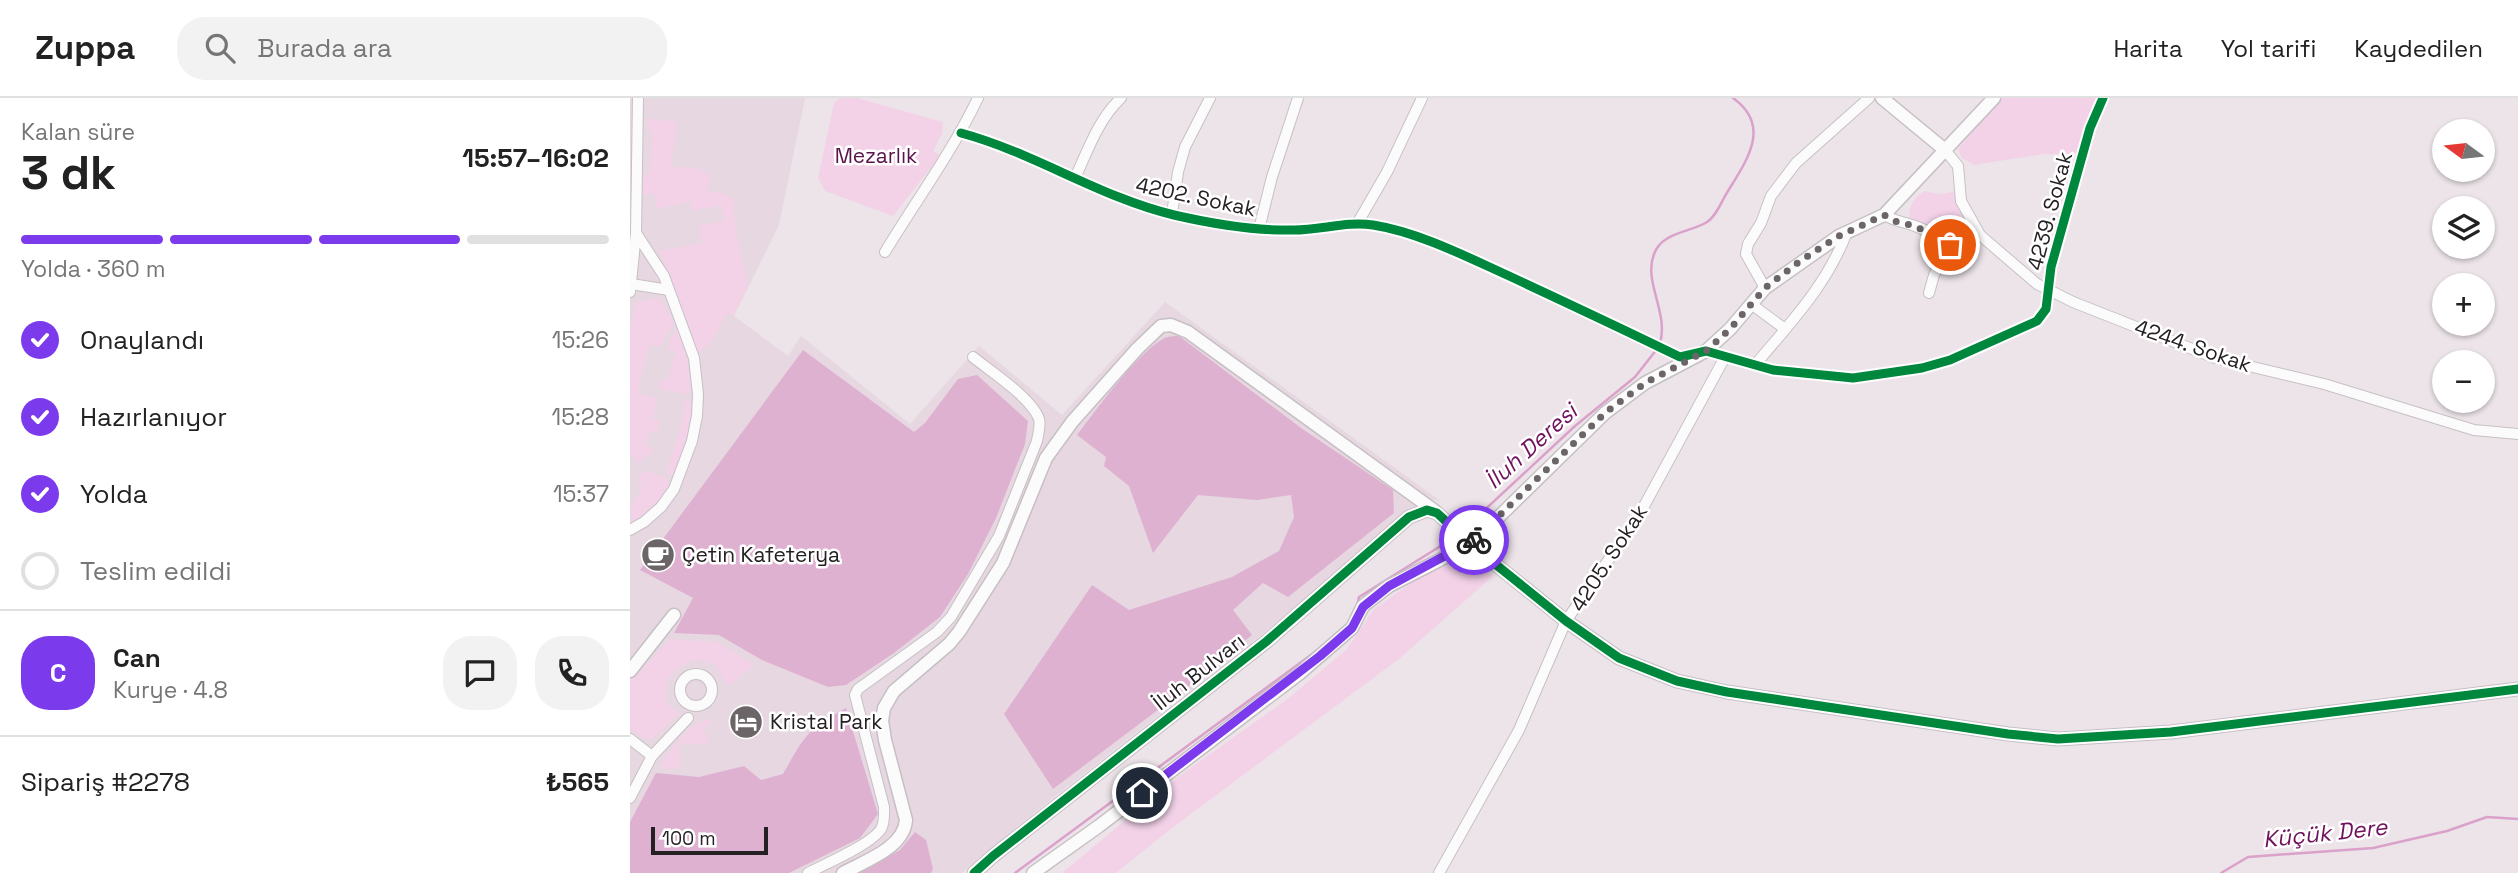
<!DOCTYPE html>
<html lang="tr">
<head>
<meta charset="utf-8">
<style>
	:root { --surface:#fff; --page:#f2f2f2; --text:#222; --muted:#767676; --line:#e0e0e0; --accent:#7c3aed }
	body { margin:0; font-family:"Space Grotesk",sans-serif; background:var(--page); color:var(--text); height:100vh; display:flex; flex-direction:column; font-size:26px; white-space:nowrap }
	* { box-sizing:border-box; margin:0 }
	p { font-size:23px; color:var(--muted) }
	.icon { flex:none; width:38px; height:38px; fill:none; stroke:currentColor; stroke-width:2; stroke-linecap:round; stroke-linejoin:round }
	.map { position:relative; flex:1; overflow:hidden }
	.sheet { display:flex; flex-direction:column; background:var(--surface); width:630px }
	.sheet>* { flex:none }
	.needle { width:46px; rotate:285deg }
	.tools { position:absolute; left:1802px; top:21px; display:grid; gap:14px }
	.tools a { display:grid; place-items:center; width:63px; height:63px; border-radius:50%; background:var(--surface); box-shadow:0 2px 5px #0004; font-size:35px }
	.scale { position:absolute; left:21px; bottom:18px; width:117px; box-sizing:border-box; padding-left:7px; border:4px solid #252023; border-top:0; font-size:19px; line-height:24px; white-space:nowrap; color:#252023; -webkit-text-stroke:5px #fff; paint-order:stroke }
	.pin { position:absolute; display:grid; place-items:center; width:60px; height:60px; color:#fff; margin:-30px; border:4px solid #fff; border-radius:50%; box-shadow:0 2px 7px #0007 }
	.courier { position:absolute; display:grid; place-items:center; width:70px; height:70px; margin:-35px; border:5px solid #7c3aed; border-radius:50%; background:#fff; color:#222; box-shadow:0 2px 9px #0007 }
	.overview em { font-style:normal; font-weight:600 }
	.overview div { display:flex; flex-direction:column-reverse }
	.overview { display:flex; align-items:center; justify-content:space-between; height:119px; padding:0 21px }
	h1 { font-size:46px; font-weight:600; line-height:52px }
	.bar { display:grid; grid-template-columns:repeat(4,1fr); gap:10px 7px; align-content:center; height:84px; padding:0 21px }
	.bar i { height:9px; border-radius:5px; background:var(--line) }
	.bar .active { background:var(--accent) }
	.bar p { grid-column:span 4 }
	.line { display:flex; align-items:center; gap:18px; padding:0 21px; border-top:2px solid var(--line) }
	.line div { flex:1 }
	.round { display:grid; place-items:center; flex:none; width:74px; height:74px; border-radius:28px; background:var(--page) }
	ol { padding:0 21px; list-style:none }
	li { display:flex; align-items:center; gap:21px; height:77px }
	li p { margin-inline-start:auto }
	li .icon { padding:7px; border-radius:50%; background:var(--accent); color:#fff; stroke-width:4 }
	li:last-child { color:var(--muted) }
	li i { width:38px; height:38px; border:4px solid var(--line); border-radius:50% }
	header { display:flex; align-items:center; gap:42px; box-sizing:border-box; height:98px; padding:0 35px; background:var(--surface); border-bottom:2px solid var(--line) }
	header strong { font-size:33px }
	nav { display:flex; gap:38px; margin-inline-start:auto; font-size:24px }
	.search { width:490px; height:63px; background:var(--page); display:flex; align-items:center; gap:18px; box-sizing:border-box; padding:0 24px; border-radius:28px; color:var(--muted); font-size:26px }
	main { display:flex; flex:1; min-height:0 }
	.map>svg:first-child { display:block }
	.built { fill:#e6d7e1 }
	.green { fill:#f3d2e8 }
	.forest { fill:#dfb1d1 }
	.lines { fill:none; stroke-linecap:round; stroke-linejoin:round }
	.stream { stroke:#daa1ca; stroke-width:2.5 }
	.minor-casing { stroke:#c6c0c4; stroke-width:12 }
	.tertiary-casing { stroke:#c6c0c4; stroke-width:15 }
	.minor { stroke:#fcfbfc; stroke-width:10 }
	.tertiary { stroke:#fcfbfc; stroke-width:12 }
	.cycleway-casing { stroke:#fff; stroke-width:13 }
	.cycleway { stroke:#00873e; stroke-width:9 }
	.done { stroke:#6b6568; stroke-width:7; stroke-dasharray:0 12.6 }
	.route { stroke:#7c3aed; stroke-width:9 }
	.labels { text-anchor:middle; stroke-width:5; stroke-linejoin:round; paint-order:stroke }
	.park-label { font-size:21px; fill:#59134a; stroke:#fff }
	.street-label { font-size:21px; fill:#252023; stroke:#fff }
	.poi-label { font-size:21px; fill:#252023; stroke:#fff; text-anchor:start }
	.water-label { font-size:23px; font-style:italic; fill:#6f115c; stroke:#fff }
</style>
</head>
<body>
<header>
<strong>Zuppa</strong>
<div class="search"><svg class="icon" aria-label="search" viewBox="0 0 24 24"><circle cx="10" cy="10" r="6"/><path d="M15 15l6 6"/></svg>Burada ara</div>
<nav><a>Harita</a><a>Yol tarifi</a><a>Kaydedilen</a></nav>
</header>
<main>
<section class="sheet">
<div class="overview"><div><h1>3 dk</h1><p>Kalan süre</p></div><em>15:57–16:02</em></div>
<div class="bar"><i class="active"></i><i class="active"></i><i class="active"></i><i></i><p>Yolda · 360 m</p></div>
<ol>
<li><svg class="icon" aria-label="check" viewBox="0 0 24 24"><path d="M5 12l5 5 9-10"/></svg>Onaylandı<p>15:26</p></li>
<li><svg class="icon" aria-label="check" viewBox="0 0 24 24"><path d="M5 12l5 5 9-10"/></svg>Hazırlanıyor<p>15:28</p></li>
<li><svg class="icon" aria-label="check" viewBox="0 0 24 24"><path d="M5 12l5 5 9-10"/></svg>Yolda<p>15:37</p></li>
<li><i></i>Teslim edildi</li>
</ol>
<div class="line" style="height:126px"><b class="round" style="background:var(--accent);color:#fff">C</b><div><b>Can</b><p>Kurye · 4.8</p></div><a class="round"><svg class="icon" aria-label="chat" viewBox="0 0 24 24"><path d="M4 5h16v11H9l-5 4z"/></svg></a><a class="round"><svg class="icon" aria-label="phone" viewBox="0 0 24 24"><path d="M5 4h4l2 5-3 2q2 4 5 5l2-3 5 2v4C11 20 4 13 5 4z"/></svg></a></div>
<div class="line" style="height:91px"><div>Sipariş #2278</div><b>₺565</b></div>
</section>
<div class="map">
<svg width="1888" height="775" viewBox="0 0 1888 775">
	<rect width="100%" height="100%" fill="#ece4e9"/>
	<!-- built -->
	<polygon class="built" points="0,0 175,0 149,127 104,218 158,258 171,238 280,326 349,248 432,317 535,204 812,404 798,400 770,420 683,496 409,711 332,775 0,775"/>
	<!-- green -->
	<g class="green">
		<polygon points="210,0 227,0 313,24 312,36 303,53 311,57 263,118 195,93 188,80 204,5"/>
		<polygon points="1372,0 1467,0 1455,27 1447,56 1414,56 1344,67 1332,60 1328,51"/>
		<path d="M17,20L47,24L41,69L68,70L81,77L76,92L103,99L106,133L118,188L103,218L96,215C89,231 83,247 67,255L60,230L29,153L72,145L69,128L94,123L91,107L62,113L61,103L27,111L24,95L13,97V77H19L23,33L17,31Z"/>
		<path d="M1295,93L1308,96L1324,94C1329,108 1338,120 1342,135L1339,139C1319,145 1297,128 1279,119C1279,106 1285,99 1295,93Z"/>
		<polygon points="30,200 44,225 30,249 19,247 7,295 28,300 23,321 30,322 27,334 21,332 15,346 25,353 8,365 0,356 0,228 7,204"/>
		<path d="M48,231C55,251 61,272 61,294L58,296L28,291L30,281L37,283L46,255L38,252C39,244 42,235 48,231Z"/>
		<path d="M60,302C66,327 53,355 45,379L36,375L53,322L54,303Z"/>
		<polygon points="13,372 36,380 39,386 33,399 3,425 0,411 5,399 10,398 12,386 7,384"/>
		<polygon points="828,463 844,467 863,478 769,561 542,730 486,775 432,775 541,684 659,600 716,552 744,511 790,479"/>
		<path d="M40,541L88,544L124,567L97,589C94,581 90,570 82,565C64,556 41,569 37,587C36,592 37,599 37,605L49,616L22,641L13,640L0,631V581L4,580Z"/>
		<path d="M80,621L82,624L73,632L80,641L74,648L69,646L49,645V670L34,671L30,669C40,651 58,625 80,621Z"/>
	</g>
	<!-- forest -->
	<g class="forest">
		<path d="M549,238L671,330L763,392L764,415L658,499L633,485L603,512L622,537L545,599L423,691L374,616L462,487L499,512L602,479L649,453L664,419L661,397L627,402L568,397L523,455L499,388L474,368L476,359L447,337C467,311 506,256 533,241C537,238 544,238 549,238Z"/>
		<polygon points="173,252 284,334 295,325 328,281 347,277 398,323 395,346 366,420 338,476 310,519 264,555 216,587 198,589 132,562 89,537 44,535 63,500 10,472"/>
		<path d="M216,610L248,716L230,740L159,775H0V724L26,675L69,679L114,668L131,682L153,676C174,639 177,631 216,610Z"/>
		<polygon points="285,734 296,742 303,771 301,775 228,775 270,752"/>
	</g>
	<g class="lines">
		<!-- stream -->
		<g class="stream">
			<path d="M1030,245C1039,215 1013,184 1024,156C1032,134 1059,135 1077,124C1086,119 1092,102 1098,93C1117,62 1142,28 1103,0"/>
			<polyline points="833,432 945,328 1005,279 1027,251"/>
			<polyline points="727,508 729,499 825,439"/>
			<polyline points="385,775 689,551"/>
			<polyline points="1591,775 1618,759 1743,750 1817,733 1857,719 1888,721"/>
		</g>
		<!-- minor casing -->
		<g class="minor-casing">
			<g id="minor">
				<path d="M331,35C405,55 469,99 544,117C583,126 624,133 664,132C691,132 717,123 743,127C788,134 837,159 877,177C935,204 993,231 1050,259L1076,253L1143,272L1223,280L1292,270L1320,262L1407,223L1416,211L1421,169L1460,30L1473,0"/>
				<polyline points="1315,52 1328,68 1331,103 1350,137 1407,186 1443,204 1585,260 1694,286 1844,332 1888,336"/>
				<path d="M445,80C458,52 468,22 491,0"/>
				<polyline points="542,116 548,74 555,49 580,0"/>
				<path d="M1254,117C1264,123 1274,124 1285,128C1317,139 1312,156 1350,137"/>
				<polyline points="727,126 757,74 792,0"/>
				<polyline points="629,131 642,79 668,0"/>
				<path d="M255,154C286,103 322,54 348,0"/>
				<polyline points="1,186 39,192"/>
				<polyline points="1135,190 1116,156 1118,146 1131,125 1141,98 1166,65 1239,0"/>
				<polyline points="0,194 6,135 8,0"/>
				<polyline points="1299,195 1304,177 1320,147"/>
				<polyline points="1121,206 1155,231"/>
				<path d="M1125,267C1161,224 1197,187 1217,134"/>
				<polyline points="0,432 14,424 31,409 44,391 62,343 67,318 68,296 64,260 34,178 6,135"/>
				<circle cx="66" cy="592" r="16"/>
				<polyline points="0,641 22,658"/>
				<polyline points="0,700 22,658 58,620"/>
				<path d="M178,775C195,766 242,746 251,731C255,724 254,716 254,709L225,597L228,591L307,534L321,519L369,438L407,343C408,336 411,328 409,321C402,300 360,273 343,259"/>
				<polyline points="809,775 889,632 936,523 1007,421 1095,259"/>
			</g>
		</g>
		<!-- tertiary casing -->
		<g class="tertiary-casing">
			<g id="tertiary">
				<polyline points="1252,0 1315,52"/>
				<polyline points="0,573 44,517"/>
				<path d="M213,775C235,763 274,750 276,722L255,642L252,623L254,610L264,593L319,546L329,534L373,465L416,360L442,324L507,251L531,228L541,227L558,234L805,413"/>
				<polyline points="344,775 363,758 637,543 779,419 797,412 807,415 844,449 936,523 989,560 1047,583 1097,594 1378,636 1428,641 1541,634 1888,591"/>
				<polyline points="403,775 469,728 670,575 722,530 733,508 759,488 841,446 975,315 1015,285 1076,253 1100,231 1135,190 1209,138 1254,117 1364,0"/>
			</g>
		</g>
		<!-- minor -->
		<use href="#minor" class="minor"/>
		<!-- tertiary -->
		<use href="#tertiary" class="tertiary"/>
		<!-- cycleway casing -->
		<g class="cycleway-casing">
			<g id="cycleway">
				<path d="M331,35C405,55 469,99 544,117C583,126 624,133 664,132C691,132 717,123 743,127C788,134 837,159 877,177C935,204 993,231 1050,259L1076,253L1143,272L1223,280L1292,270L1320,262L1407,223L1416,211L1421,169L1460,30L1473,0"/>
				<polyline points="344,775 363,758 637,543 779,419 797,412 807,415 844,449 936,523 989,560 1047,583 1097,594 1378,636 1428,641 1541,634 1888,591"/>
			</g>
		</g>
		<!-- cycleway -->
		<use href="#cycleway" class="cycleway"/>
	</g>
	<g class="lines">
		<!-- done -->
		<polyline class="done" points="844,442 975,315 1015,285 1076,253 1100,231 1135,190 1170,163 1209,138 1254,117 1267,124 1285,128 1320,147"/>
		<!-- route -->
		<polyline class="route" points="512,695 690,558 722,530 733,509 759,488 844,442"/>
	</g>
	<!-- icons -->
	<defs>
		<g id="cafe-disc" transform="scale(1.75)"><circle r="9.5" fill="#6b6568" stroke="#fff"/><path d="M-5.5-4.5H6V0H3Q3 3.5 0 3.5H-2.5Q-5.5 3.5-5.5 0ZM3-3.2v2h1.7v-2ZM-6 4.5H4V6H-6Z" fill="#fff"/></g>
		<g id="hotel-disc" transform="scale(1.75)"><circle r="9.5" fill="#6b6568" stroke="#fff"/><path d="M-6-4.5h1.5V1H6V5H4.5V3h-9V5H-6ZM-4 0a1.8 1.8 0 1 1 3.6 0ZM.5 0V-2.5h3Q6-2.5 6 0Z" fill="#fff"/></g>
	</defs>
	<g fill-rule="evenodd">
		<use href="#cafe-disc" x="28" y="457"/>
		<use href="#hotel-disc" x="116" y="624"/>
	</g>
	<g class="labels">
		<!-- park labels -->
		<g class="park-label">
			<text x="246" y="65">Mezarlık</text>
		</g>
		<!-- street labels -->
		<g class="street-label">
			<text transform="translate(566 99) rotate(12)" y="7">4202. Sokak</text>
			<text transform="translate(1420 113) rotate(-75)" y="7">4239. Sokak</text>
			<text transform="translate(1563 248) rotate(19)" y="7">4244. Sokak</text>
			<text transform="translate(979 460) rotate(-57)" y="7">4205. Sokak</text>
			<text transform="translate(569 574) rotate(-38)" y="7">İluh Bulvarı</text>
		</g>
		<!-- poi labels -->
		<g class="poi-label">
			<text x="52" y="464">Çetin Kafeterya</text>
			<text x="140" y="631">Kristal Park</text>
		</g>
		<!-- water labels -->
		<g class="water-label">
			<text transform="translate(901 348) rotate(-42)" y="8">İluh Deresi</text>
			<text transform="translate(1695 735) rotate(-6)" y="8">Küçük Dere</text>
		</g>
	</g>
</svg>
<div class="tools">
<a><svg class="needle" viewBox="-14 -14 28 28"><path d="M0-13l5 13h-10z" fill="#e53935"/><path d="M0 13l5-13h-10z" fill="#767676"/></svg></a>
<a><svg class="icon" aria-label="layers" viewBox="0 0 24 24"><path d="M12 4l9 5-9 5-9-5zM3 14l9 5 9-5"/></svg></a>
<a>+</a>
<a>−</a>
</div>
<div class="scale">100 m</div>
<div class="pin" style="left:1320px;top:147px;background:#ea580c"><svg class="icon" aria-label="bag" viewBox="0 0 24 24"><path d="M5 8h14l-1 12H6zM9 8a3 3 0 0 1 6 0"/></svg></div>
<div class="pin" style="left:512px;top:695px;background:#1f2937"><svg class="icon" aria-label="home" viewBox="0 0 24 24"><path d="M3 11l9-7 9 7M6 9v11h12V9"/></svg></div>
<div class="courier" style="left:844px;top:442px"><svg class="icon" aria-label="bike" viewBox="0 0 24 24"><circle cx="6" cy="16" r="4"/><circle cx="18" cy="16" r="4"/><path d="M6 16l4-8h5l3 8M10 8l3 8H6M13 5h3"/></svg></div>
</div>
</main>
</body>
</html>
